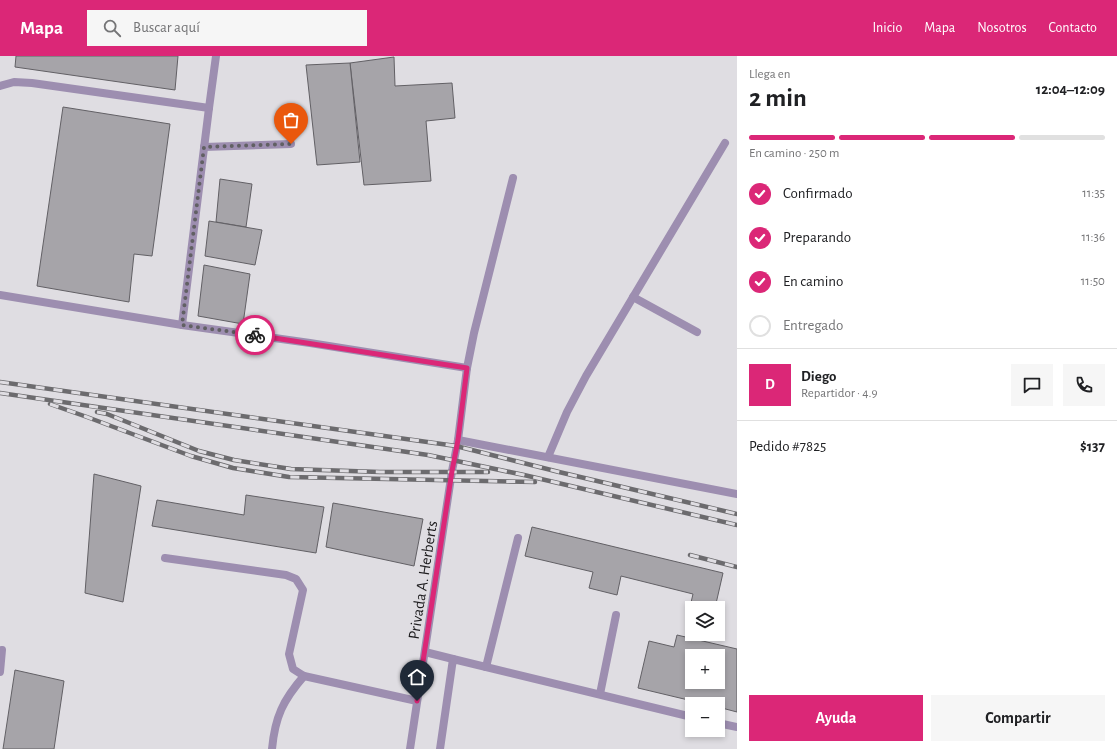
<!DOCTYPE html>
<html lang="es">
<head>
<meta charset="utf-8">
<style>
	:root { --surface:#fff; --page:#f6f6f6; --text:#202124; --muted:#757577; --line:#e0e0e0; --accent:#db2777 }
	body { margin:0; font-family:"Alegreya Sans",sans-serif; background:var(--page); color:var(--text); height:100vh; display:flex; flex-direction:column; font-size:15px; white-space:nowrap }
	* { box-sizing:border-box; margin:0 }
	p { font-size:13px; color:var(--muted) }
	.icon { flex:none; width:22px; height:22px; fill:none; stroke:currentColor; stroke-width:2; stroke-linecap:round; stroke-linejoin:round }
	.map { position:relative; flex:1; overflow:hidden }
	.drawer { display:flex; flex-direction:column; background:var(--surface); width:380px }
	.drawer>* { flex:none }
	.controls { position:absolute; left:685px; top:545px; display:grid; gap:8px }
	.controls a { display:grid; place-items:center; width:40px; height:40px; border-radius:0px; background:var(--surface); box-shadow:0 2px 6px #0003; font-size:20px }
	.pin { position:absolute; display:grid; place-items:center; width:34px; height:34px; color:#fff; margin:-41px -17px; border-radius:50% 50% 50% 0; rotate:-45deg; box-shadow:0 0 4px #0007 }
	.pin .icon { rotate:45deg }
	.courier { position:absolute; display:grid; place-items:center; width:40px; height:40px; margin:-20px; border:3px solid #db2777; border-radius:50%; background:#fff; color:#222; box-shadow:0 1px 5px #0007 }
	.head em { font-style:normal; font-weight:700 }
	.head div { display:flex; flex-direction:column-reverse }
	.head { display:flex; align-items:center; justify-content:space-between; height:68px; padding:0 12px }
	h1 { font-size:26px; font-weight:700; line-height:30px }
	.bar { display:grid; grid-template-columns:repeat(4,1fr); gap:6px 4px; align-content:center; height:48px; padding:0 12px }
	.bar i { height:5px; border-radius:3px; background:var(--line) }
	.bar .current { background:var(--accent) }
	.bar p { grid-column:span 4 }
	.line { display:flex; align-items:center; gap:10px; padding:0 12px; border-top:1px solid var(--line) }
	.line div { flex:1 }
	.round { display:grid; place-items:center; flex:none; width:42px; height:42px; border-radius:0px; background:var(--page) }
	ol { padding:0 12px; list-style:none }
	li { display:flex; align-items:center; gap:12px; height:44px }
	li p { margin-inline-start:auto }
	li .icon { padding:4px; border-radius:50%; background:var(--accent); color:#fff; stroke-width:4 }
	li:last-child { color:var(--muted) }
	li i { width:22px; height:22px; border:2px solid var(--line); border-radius:50% }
	.action { display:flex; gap:8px; margin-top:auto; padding:8px 12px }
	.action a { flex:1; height:46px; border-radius:0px; background:var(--accent); color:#fff; font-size:16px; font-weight:700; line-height:46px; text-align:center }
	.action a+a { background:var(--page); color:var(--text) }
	header { display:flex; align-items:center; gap:24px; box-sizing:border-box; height:56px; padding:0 20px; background:var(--accent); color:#fff }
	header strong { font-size:19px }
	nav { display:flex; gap:22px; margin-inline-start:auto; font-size:14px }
	.search { width:280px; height:36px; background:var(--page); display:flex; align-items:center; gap:10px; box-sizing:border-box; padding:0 14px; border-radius:0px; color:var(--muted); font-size:15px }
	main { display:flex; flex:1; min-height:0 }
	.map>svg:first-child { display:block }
	.building { fill:#a6a4a9; stroke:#626065; fill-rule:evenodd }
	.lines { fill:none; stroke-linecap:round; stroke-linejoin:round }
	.lane { stroke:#9d8eb0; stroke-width:8 }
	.rail-casing { stroke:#6c6b6e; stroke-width:4.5 }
	.rail { stroke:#dfdde2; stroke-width:3; stroke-dasharray:9; stroke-linecap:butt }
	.done { stroke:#616063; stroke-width:4; stroke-dasharray:0 7.2 }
	.route { stroke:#db2777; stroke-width:5 }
	.labels { text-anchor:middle; stroke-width:3; stroke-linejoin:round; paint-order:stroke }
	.street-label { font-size:16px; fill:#1d1c1e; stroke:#dfdde2 }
</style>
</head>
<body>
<header>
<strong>Mapa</strong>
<div class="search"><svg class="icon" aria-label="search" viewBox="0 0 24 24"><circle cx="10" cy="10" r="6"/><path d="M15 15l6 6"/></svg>Buscar aquí</div>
<nav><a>Inicio</a><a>Mapa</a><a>Nosotros</a><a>Contacto</a></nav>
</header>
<main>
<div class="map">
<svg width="737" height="693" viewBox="0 0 737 693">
	<rect width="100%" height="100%" fill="#dfdde2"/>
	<!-- building -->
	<g class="building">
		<polygon points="16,0 178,0 175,34 15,11"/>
		<polygon points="394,1 395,30 452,27 455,62 426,65 431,125 364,129 350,7"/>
		<polygon points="350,7 360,106 317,109 306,9"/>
		<polygon points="63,51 170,68 152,200 134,198 129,246 37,230"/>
		<polygon points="220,123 252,128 246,171 216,166"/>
		<polygon points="209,165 262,174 255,209 205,200"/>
		<polygon points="204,209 250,218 243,268 198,260"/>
		<polygon points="94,418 141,430 123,546 85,537"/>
		<polygon points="246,439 324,451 316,497 152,470 157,444 244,459"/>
		<polygon points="333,447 423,463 414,510 326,491"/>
		<polygon points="532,471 723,517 715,552 692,552 692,556 689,555 693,538 621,520 617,539 589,532 593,516 525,500"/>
		<path d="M677,579L737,593V656L718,651V648H705L638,632L649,585L674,591ZM692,600H718V626H692Z"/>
		<polygon points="15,614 64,625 54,693 3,693"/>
	</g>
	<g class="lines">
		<!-- lane -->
		<g class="lane">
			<polyline points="0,30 14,26 32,27 209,52 182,269"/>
			<polyline points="209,52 216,0"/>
			<polyline points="204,91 291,88"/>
			<polyline points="0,239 182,269 310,287 467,312"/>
			<polyline points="633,241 697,276"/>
			<polyline points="458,384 737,438"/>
			<polyline points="548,401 567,356 586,320 725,87"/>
			<polyline points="165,502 286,519 296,523 303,534 289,598 293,613 304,620 417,645"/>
			<polyline points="425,596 453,603"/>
			<polyline points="486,611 518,482"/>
			<polyline points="0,616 2,594"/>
			<polyline points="600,638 616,559"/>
			<polyline points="718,667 737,671"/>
			<path d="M272,693C275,661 283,644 304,620"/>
			<polyline points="410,693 452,415 458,384 467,312 474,277 513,122"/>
			<polyline points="440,693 453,603 692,661"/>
		</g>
		<!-- rail casing -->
		<g class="rail-casing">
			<g id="rail">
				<polyline points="0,326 456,390 559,416 737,458"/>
				<polyline points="0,337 428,399 524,419 737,469"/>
				<polyline points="50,348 87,361 191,400 233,412 289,421 535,426"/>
				<polyline points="97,356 107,358 199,395 234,404 291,413 380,416 488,416"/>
				<polyline points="690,499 737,511"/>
			</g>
		</g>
		<!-- rail -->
		<use href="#rail" class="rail"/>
	</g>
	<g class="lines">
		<!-- done -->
		<polyline class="done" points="255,279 182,269 204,91 291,88"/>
		<!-- route -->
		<polyline class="route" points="255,279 467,312 458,384 452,415 417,645"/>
	</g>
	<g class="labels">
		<!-- street labels -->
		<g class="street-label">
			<text transform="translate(422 524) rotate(-81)" y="6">Privada A. Herberts</text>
		</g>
	</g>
</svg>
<div class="controls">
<a><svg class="icon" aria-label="layers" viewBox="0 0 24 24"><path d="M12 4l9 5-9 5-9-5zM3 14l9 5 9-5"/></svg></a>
<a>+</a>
<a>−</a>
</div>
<div class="pin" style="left:291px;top:88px;background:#ea580c"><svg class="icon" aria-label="bag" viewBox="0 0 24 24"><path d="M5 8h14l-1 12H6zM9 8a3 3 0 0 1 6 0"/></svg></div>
<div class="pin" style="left:417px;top:645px;background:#1f2937"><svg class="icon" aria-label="home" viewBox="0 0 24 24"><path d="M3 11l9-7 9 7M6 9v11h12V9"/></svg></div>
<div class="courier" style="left:255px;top:279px"><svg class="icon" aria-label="bike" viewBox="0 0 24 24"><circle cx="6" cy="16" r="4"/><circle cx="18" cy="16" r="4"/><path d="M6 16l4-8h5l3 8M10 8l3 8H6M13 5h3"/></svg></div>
</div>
<section class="drawer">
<div class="head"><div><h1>2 min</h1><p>Llega en</p></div><em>12:04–12:09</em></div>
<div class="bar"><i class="current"></i><i class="current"></i><i class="current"></i><i></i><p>En camino · 250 m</p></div>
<ol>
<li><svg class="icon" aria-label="check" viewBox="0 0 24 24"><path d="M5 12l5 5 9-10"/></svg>Confirmado<p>11:35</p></li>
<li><svg class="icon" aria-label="check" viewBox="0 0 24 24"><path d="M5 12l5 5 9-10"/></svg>Preparando<p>11:36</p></li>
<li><svg class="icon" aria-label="check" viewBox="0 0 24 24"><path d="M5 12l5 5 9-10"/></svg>En camino<p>11:50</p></li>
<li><i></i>Entregado</li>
</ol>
<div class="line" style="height:72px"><b class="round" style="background:var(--accent);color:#fff">D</b><div><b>Diego</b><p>Repartidor · 4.9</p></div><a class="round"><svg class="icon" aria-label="chat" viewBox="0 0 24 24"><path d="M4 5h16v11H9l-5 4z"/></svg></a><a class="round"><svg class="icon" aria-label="phone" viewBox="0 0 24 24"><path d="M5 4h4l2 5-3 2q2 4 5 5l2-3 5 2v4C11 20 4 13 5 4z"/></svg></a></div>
<div class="line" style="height:52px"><div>Pedido #7825</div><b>$137</b></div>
<div class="action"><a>Ayuda</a><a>Compartir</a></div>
</section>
</main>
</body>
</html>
